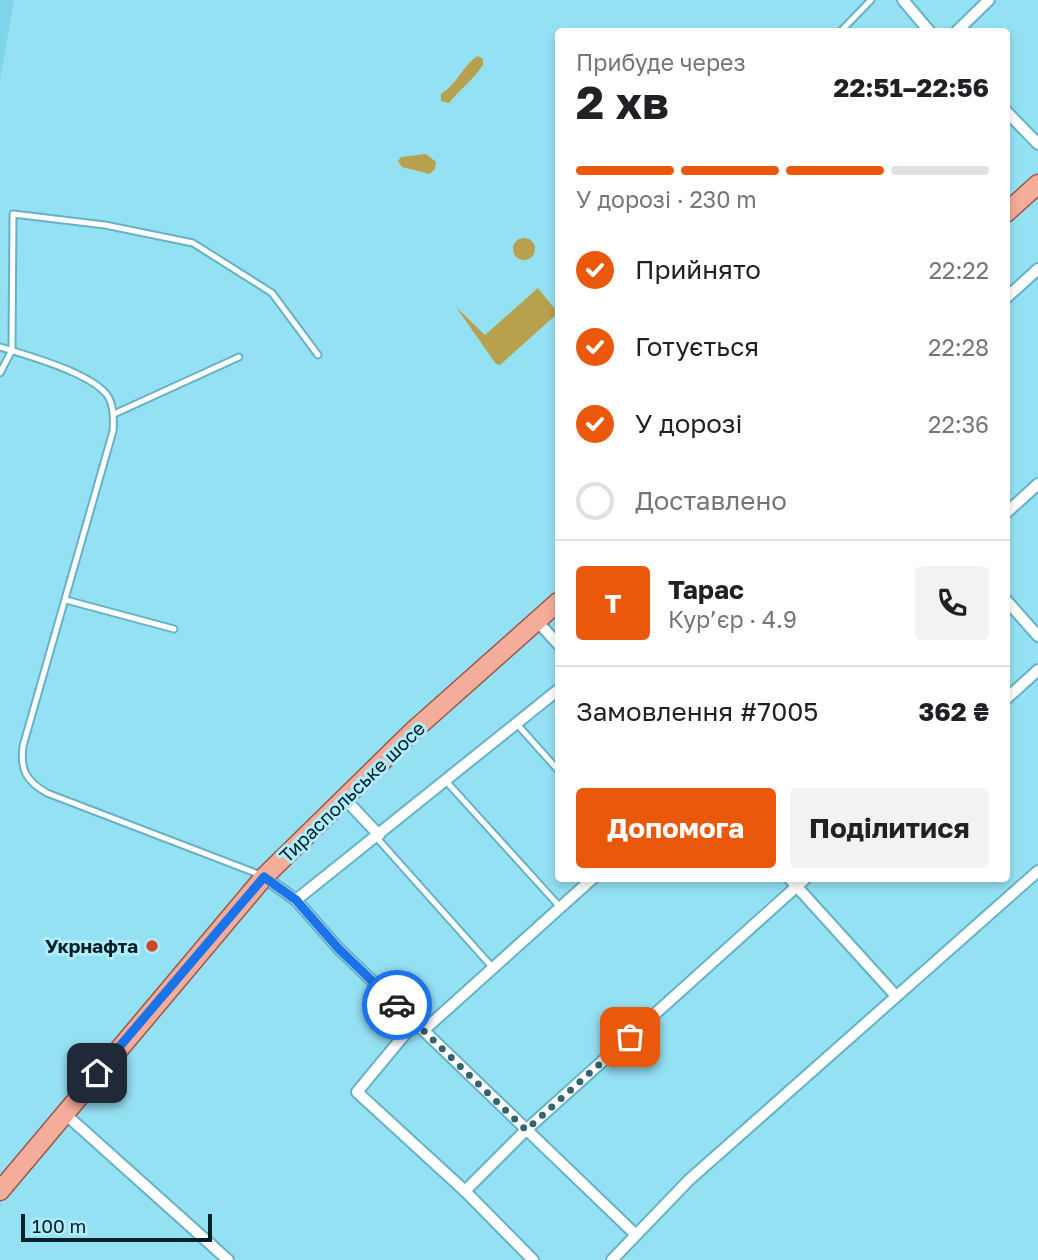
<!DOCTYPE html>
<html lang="uk">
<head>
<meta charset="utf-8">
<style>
	:root { --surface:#fff; --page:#f2f2f2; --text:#202124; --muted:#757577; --line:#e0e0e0; --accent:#ea580c }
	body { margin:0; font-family:"Golos Text",sans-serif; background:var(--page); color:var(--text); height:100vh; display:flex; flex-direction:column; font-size:26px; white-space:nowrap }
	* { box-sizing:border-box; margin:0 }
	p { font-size:23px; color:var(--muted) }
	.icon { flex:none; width:38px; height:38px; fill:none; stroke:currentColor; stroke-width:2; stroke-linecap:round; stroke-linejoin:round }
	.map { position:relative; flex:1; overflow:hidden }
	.details { position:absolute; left:555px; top:28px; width:455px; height:854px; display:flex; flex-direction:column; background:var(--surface); border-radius:7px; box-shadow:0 4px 10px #0003 }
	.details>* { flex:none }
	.scale { position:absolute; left:21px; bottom:18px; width:191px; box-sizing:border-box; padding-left:7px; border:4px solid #002128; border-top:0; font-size:19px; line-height:24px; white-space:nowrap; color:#002128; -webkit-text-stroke:5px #b0ecfb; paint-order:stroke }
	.pin { position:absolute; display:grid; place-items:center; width:60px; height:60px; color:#fff; margin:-30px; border-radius:14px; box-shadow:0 4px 10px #0006 }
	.courier { position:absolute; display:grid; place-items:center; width:70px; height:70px; margin:-35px; border:5px solid #1a73e8; border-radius:50%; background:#fff; color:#222; box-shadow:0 2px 9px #0007 }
	.head em { font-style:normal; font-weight:700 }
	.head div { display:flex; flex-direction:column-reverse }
	.head { display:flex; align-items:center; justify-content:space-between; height:119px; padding:0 21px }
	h1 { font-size:46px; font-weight:700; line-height:52px }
	.bar { display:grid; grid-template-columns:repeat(4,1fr); gap:10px 7px; align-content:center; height:84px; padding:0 21px }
	.bar i { height:9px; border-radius:5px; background:var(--line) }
	.bar .active { background:var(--accent) }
	.bar p { grid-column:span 4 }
	.line { display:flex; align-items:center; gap:18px; padding:0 21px; border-top:2px solid var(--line) }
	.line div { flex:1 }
	.round { display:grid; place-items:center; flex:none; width:74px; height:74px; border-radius:7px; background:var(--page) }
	ol { padding:0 21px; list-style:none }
	li { display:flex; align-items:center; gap:21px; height:77px }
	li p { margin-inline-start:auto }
	li .icon { padding:7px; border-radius:50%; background:var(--accent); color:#fff; stroke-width:4 }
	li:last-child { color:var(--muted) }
	li i { width:38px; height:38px; border:4px solid var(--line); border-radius:50% }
	.primary-button { display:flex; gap:14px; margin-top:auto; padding:14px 21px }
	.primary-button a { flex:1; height:80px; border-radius:7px; background:var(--accent); color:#fff; font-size:28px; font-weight:700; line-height:80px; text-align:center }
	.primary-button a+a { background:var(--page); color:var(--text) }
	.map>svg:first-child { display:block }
	.built { fill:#7ed5ea }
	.green { fill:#b7a14d }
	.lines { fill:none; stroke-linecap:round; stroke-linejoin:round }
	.lane-casing { stroke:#66b2c4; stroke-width:9 }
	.street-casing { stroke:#66b2c4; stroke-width:14 }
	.primary-casing { stroke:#995747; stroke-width:21 }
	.lane { stroke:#fff; stroke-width:5 }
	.street { stroke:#fff; stroke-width:10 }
	.primary { stroke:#f4ac9b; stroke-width:18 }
	.done { stroke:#34646f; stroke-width:7; stroke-dasharray:0 12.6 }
	.route { stroke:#1a73e8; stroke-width:9 }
	.poi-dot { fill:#d14725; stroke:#b0ecfb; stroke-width:2.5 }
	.labels { text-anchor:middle; stroke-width:6; stroke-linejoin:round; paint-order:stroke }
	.street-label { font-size:19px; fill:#002128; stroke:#b0ecfb }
	.poi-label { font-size:19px; font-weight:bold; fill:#002128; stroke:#b0ecfb; text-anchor:end }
</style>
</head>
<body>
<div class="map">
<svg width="1038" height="1260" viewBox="0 0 1038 1260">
	<rect width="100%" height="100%" fill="#95e1f4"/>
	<!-- built -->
	<polygon class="built" points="0,0 14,0 0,80"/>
	<!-- green -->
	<g class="green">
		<path d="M478,56L483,59V65C473,80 460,89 449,103L441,101V94C459,83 463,64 478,56Z"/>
		<polygon points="426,154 436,162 435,169 430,174 402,167 398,161 401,157"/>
		<circle cx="524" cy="249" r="11"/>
		<polygon points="538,288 558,313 500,365 496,364 456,307 485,335"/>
	</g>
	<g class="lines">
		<!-- lane casing -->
		<g class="lane-casing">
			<g id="lane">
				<polyline points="840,32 871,0"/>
				<path d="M0,347C26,355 96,374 109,398C114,408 114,419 113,431L23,746C20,770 26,781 47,793L261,875"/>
				<polyline points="0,373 12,350 13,214 105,225 193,243 272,293 318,355"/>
				<polyline points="114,414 239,357"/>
				<polyline points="66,600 174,629"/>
				<polyline points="516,723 558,770"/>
				<polyline points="445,780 560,907"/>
				<polyline points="376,837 493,968"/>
			</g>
		</g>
		<!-- street casing -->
		<g class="street-casing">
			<g id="street">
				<polyline points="903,0 930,32"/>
				<polyline points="956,32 989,0"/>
				<polyline points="1006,111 1038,144"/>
				<polyline points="1006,298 1038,269"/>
				<polyline points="1006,513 1038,484"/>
				<polyline points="1006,600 1038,636"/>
				<polyline points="537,621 558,644"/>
				<polyline points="1006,699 1038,670"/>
				<polyline points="344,798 379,835"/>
				<polyline points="264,877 296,900 338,948 635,1234"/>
				<polyline points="789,878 896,996"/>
				<polyline points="296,900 558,690"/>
				<polyline points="415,1022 357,1092 465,1191 533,1260"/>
				<polyline points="424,1030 593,878"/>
				<polyline points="63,1112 228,1260"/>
				<polyline points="465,1191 526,1130 806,878"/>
				<polyline points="612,1260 689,1180 1038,871"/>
			</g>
		</g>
		<!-- primary casing -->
		<g class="primary-casing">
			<g id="primary">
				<polyline points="1006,213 1038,184"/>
				<polyline points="0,1191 264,877 413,731 558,602"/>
			</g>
		</g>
		<!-- lane -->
		<use href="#lane" class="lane"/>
		<!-- street -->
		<use href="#street" class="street"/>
		<!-- primary -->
		<use href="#primary" class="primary"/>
	</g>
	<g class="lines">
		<!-- done -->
		<polyline class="done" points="397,1005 526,1130 630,1037"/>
		<!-- route -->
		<polyline class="route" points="97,1073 264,877 296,900 338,948 397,1005"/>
	</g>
	<!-- markers -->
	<circle class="poi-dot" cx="152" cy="946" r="7"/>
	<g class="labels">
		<!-- street labels -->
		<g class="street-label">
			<text transform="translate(352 792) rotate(-44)" y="7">Тираспольське шосе</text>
		</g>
		<!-- poi labels -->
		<g class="poi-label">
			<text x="138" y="953">Укрнафта</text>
		</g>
	</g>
</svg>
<div class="scale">100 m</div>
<div class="pin" style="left:630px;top:1037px;background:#ea580c"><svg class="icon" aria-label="bag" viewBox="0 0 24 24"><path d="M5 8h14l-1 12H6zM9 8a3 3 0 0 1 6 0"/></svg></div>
<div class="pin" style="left:97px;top:1073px;background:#1f2937"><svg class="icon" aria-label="home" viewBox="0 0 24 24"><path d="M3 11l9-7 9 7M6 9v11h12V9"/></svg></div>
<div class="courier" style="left:397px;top:1005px"><svg class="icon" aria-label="car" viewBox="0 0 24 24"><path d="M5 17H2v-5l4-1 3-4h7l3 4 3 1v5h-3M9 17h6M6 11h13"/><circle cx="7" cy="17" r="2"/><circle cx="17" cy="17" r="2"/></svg></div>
<section class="details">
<div class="head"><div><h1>2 хв</h1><p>Прибуде через</p></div><em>22:51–22:56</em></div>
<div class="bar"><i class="active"></i><i class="active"></i><i class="active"></i><i></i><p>У дорозі · 230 m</p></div>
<ol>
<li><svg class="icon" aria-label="check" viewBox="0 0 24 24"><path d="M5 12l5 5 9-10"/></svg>Прийнято<p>22:22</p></li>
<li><svg class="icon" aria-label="check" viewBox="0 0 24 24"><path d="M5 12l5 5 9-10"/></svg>Готується<p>22:28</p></li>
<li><svg class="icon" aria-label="check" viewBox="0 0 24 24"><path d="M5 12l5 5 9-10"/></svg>У дорозі<p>22:36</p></li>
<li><i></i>Доставлено</li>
</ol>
<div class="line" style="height:126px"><b class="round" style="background:var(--accent);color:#fff">Т</b><div><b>Тарас</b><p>Кур’єр · 4.9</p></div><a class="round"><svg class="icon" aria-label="phone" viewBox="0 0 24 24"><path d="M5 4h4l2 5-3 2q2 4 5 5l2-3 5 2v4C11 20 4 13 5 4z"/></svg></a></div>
<div class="line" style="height:91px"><div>Замовлення #7005</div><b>362 ₴</b></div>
<div class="primary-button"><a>Допомога</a><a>Поділитися</a></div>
</section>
</div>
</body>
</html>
